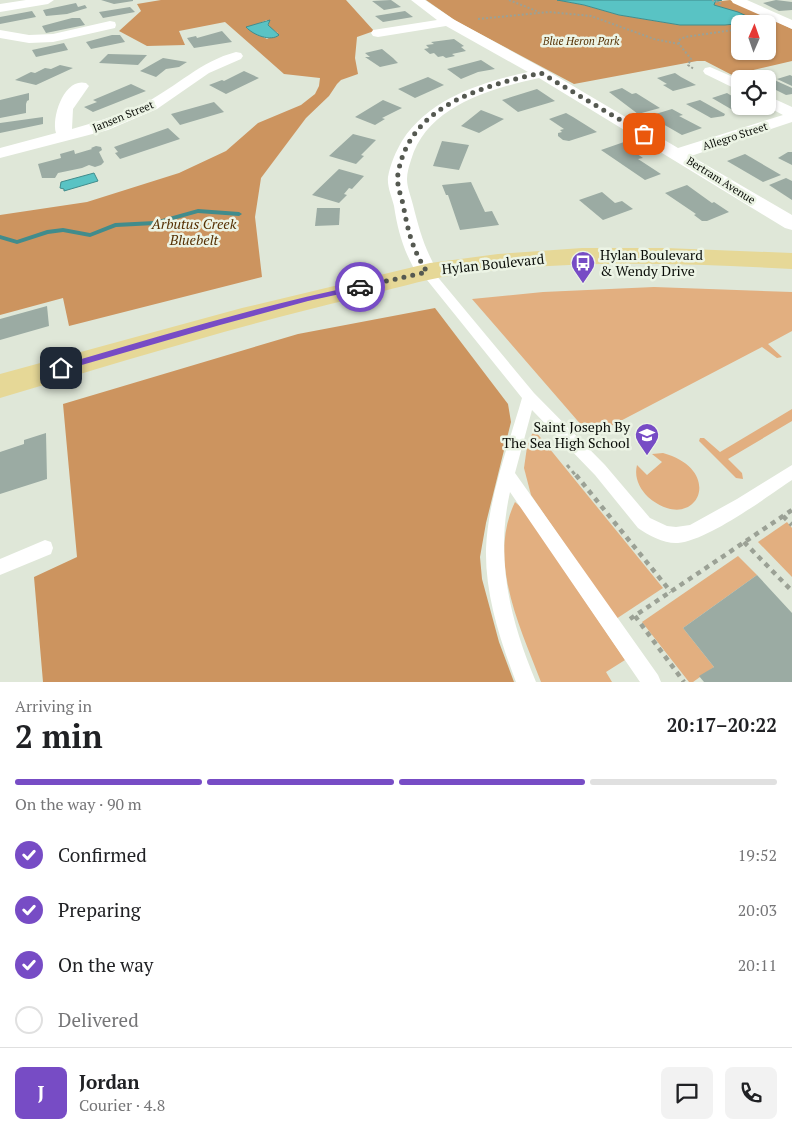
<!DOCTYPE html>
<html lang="en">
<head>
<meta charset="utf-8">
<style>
	:root { --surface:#fff; --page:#f2f2f2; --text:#202124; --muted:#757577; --line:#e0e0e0; --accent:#774cc5 }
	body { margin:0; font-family:"PT Serif",serif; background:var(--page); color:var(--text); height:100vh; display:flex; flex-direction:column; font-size:19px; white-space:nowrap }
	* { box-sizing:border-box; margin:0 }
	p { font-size:16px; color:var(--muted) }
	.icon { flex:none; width:28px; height:28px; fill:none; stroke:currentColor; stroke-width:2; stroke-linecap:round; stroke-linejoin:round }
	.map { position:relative; height:682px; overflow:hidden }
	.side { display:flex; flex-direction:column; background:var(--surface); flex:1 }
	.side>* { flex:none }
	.needle { width:32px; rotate:2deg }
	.fabs { position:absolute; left:731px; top:15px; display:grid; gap:10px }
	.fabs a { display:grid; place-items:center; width:45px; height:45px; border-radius:8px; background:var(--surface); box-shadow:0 1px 4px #0004; font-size:25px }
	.pin { position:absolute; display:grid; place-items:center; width:42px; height:42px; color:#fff; margin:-21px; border-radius:10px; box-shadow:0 2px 8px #0006 }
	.courier { position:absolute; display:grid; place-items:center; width:50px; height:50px; margin:-25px; border:4px solid #774cc5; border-radius:50%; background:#fff; color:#222; box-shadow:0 1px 6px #0007 }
	.headline em { font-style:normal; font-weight:800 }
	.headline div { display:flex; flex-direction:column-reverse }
	.headline { display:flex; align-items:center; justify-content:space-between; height:85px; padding:0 15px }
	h1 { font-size:32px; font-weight:800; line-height:38px }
	.bar { display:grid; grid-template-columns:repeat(4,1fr); gap:8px 5px; align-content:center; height:60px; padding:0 15px }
	.bar i { height:6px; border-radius:4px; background:var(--line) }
	.bar .on { background:var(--accent) }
	.bar p { grid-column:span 4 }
	.line { display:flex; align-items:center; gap:12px; padding:0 15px; border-top:1px solid var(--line) }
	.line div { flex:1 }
	.round { display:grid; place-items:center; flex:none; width:52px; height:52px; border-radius:8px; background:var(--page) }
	ol { padding:0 15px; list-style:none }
	li { display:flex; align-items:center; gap:15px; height:55px }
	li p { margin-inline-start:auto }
	li .icon { padding:5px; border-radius:50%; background:var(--accent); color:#fff; stroke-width:4 }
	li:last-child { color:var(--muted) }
	li i { width:28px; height:28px; border:2px solid var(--line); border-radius:50% }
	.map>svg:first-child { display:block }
	.green { fill:#e2af80 }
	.forest { fill:#cc945f; fill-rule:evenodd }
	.water { fill:#59c3c4; stroke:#418c8c }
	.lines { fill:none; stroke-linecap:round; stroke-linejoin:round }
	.stream { fill:#418c8c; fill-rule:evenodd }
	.building { fill:#9baba3 }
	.path-far2 { stroke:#9ba195; stroke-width:2; stroke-dasharray:2 2; stroke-linecap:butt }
	.path-far1 { stroke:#9ba195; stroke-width:3; stroke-dasharray:4 4; stroke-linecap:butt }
	.path { stroke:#9ba195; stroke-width:4.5; stroke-dasharray:5 5; stroke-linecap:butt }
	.service { fill:#fff; fill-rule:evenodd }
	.minor { fill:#fff; fill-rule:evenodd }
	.primary { fill:#e6d897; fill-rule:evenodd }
	.route { fill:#774cc5 }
	.done { stroke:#555951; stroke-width:5; stroke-dasharray:0 9 }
	.labels { text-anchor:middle; stroke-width:5; stroke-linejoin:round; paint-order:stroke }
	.far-park-label { font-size:11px; font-style:italic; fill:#563104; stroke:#ecf4e5 }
	.far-street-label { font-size:11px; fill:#0a0d08; stroke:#ecf4e5 }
	.park-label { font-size:14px; font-style:italic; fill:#563104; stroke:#ecf4e5 }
	.poi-label { font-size:14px; fill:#0a0d08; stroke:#ecf4e5; text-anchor:start }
	.street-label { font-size:14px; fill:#0a0d08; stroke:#ecf4e5 }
</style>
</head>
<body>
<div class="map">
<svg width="792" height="682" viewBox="0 0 792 682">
	<rect width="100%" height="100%" fill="#dfe7d8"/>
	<!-- green -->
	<g class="green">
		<polygon points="654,287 792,292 792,331 768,344 782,357 777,358 762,347 607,428 592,430 583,427 472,299 543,292"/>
		<polygon points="792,409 792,421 728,459 742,473 743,479 736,478 699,441 700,438 704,438 720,452"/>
		<polygon points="536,432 663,588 616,619 531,495 524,468 527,447 532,434"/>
		<path d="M663,453C728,471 695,537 648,497C639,488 634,477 637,465L647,475L662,462L652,454Z"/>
		<path d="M515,502L523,509L625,660L606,672L612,682H541C520,627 487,560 515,502Z"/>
		<polygon points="787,522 792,528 792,577 758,542"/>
		<polygon points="738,556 757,575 683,628 714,667 693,682 689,682 642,622"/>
	</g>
	<!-- forest -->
	<g class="forest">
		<path d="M161,0H346L374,31L357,37L355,58L358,74L341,80L337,84L329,96L306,118L261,178L255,217L262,277L69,326L63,298L0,315V215L87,202L179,173L226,151L258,123L301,105L315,94L319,86L320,78L284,74L225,22L179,31L185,45L147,46L119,31L141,11L137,4ZM267,20L270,28L278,33L267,39L247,28Z"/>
		<path d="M426,0H557L584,5L619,15L680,25L745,23L723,8L714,5L715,2L730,0L792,29V61L732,75L705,61H697L574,84L456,21ZM740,24H768V51H740Z"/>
		<polygon points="435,308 508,404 511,422 486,523 480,557 482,579 499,642 514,682 43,682 34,577 77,557 63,404 298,334"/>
	</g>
	<!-- water -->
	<g class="water">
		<polygon points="557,0 722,0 715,2 714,5 738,12 751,18 745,23 725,25 680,25 619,15 584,5"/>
		<path d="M270,20L268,25L279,35C271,42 253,35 246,27Z"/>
		<polygon points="94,173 98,181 64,191 64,189 60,188 61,182"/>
	</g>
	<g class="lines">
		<!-- stream -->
		<polygon class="stream" points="198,209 239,212 242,214 239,216 198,213 155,225 116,227 90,237 63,232 48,234 17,244 0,239 0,235 17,240 47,230 63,228 90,233 115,223 155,221"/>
	</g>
	<!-- building -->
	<g class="building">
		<polygon points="101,0 133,0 133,1 114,4"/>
		<polygon points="391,0 401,7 384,10 372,1"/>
		<polygon points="776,0 792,2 792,10 779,11 763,3"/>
		<polygon points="76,3 78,7 85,5 87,8 67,14 46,16 43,10"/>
		<polygon points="130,7 135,12 103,18 99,12"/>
		<polygon points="32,11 36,17 0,24 0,17"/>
		<polygon points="405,11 413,17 383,22 375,16"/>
		<polygon points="72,18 80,18 85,25 46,33 42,26"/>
		<polygon points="222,31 232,42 194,48 187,38 196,36 197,38"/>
		<polygon points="112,35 120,35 125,42 91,49 86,42"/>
		<polygon points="454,39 464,46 461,47 466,51 452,54 455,56 446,58 443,56 438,57 434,53 430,54 424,49 429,48 426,45 434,44 431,42"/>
		<polygon points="64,43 68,50 36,57 32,50"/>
		<polygon points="382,49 393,58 398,63 380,67 365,57 370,57 365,53"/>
		<polygon points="108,54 147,55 138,65 99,63"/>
		<polygon points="163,58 187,62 179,67 166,69 156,77 140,71"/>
		<polygon points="481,60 495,69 478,72 461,79 447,69"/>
		<polygon points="60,65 73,68 36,85 15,80 31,72 35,73 45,68 51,69"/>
		<polygon points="244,71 259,78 226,94 209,85 222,80 224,81"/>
		<polygon points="675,73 681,77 696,85 673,91 663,85 667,84 657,78"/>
		<polygon points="790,75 792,76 792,86 777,79"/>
		<polygon points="428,77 444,85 415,98 398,89"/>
		<polygon points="772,79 792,88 792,94 786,95 768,86 768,80"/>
		<polygon points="131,84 146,91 93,112 84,107 97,102 93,100"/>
		<polygon points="622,88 632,94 636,93 660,108 638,114 609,92"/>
		<polygon points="537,89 555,101 518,112 502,100"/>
		<polygon points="29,93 29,100 27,101 26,104 26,113 0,118 0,100"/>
		<polygon points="727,93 740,101 740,106 751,107 736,112 712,98"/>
		<polygon points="383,100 402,108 382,118 385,119 375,125 355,117"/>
		<polygon points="700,100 725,114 724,116 711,118 686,104"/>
		<polygon points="214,102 224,112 180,125 171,114"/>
		<polygon points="672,109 683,115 679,116 702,128 682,135 649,116"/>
		<polygon points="481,110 504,119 479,133 461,126"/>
		<polygon points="566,113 573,117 597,132 569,141 563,140 558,136 558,133 562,132 560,130 564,129 549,119"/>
		<polygon points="43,117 43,124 0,133 0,123"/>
		<polygon points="168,128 180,139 120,159 115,153 118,152 114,147"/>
		<polygon points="353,134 376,140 361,155 364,156 356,164 329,156"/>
		<polygon points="442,141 469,145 459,170 433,166"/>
		<polygon points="624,142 636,150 633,151 643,158 638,159 661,174 645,180 601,150"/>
		<polygon points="96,146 101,147 102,150 99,152 104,162 101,165 95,167 89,165 82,168 58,173 55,178 42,178 38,164 61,158 60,154 74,150 75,154 92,149 91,148"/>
		<polygon points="788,152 792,152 792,165 778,158"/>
		<polygon points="745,154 781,175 763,182 727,161"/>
		<polygon points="339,169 364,176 352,189 349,188 344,194 347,195 339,203 312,195"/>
		<polygon points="786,178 792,181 792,200 769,185"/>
		<polygon points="471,182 485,212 492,211 499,225 460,230 448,195 446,195 442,185"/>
		<polygon points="687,185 712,203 714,202 729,212 707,221 702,221 694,215 696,214 665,193"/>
		<polygon points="602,192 615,203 622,201 633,209 603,220 579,200"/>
		<polygon points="317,208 340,208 339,225 315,226"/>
		<polygon points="47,306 49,326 0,340 0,319"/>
		<polygon points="46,433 47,479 0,494 0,452 24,444 24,440"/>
		<polygon points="757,575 792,613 792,682 704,682 699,676 714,667 683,628"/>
	</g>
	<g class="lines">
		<!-- path-far2 -->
		<g class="path-far2">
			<polyline points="509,0 539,12"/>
			<polyline points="712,0 722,4"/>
			<polyline points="478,19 549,12 591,16 654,39 679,44 691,59 688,65 694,69"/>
			<polyline points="679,44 679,40 685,37 740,29"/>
		</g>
		<!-- path-far1 -->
		<polyline class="path-far1" points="567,465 577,477"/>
		<!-- path -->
		<g class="path">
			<polyline points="576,475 671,592"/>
			<polyline points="783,516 792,525"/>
			<polyline points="744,542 792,591"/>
			<polyline points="635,616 684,682"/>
			<polyline points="630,619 792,510"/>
		</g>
		<!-- service -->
		<g class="service">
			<path d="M427,268L431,269L534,393L605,465L650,518L667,526L676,527L690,525L737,499L792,465V480C765,498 709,540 678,543C665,544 649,536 638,528L595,475L532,410L515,473L658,675L661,682H640L510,492C495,559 510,620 536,682H516C500,640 485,595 486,549C488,498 508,447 522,398L423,275L421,272L423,269Z"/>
			<polygon points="45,540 51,542 53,548 51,554 0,575 0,559"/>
		</g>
		<!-- minor -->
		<g class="minor">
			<polygon points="26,0 54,0 48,4 0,12 0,4"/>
			<path d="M411,0H425L453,19L546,70L678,148L783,115L766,106L768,96L792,107V122L691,156L792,215V230L785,228L539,78C490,89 427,106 411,160C409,166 407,173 407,179C407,188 411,196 413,205C419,229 425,250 438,272L435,277L427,280L419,277C405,255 398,233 394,206C392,197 387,187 388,177C390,165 396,151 402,141C430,98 480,83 528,72L446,26L378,37L373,36L371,33L373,30L437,20Z"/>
			<polygon points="731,0 747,0 792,20 792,29 733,3"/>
			<polygon points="110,21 115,22 116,25 115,28 53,42 29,43 0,38 0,30 29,35 53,34"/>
			<path d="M236,52L241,53L243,56L241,59L209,73L157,109L108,130L0,158V148L56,133C51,116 65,77 86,83L89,86L73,109L72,129C97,122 122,114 145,103C176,87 201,61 236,52Z"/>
			<polygon points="710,67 740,80 740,91 705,74 703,71 705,68"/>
		</g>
		<!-- primary -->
		<path class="primary" d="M582,248H666L792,253V269C679,263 567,259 455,275C422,280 389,290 356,298C236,326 118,363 0,398V374L242,308L430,263L498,254Z"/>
	</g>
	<!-- route -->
	<path class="route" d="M360,285L364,287L363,289L308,301L220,325L61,371L57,368L61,365C160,336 259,306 360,285Z"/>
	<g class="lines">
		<!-- done -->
		<path class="done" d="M360,287L427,272C412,249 408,231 403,204C401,196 396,183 398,174C409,105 483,86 541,73L644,134"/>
	</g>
	<!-- icons -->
	<defs>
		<g id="bus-pin" transform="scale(1.25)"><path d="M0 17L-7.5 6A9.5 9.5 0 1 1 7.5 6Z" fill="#774cc5" stroke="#ecf4e5"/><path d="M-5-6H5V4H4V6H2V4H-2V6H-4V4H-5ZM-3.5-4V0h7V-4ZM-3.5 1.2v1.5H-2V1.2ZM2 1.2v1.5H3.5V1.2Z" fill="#fff"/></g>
		<g id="school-pin" transform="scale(1.25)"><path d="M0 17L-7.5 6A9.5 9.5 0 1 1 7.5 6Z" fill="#774cc5" stroke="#ecf4e5"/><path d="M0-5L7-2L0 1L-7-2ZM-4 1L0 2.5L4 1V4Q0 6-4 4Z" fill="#fff"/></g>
	</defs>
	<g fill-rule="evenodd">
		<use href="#bus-pin" x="583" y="263"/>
		<use href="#school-pin" x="647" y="435"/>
	</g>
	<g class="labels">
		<!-- far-park labels -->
		<g class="far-park-label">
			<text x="581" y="45">Blue Heron Park</text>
		</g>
		<!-- far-street labels -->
		<g class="far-street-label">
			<text transform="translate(123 116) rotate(-22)" y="4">Jansen Street</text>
			<text transform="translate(735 136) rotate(-18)" y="4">Allegro Street</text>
			<text transform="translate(721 180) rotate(32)" y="4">Bertram Avenue</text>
		</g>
		<!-- park labels -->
		<g class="park-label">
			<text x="194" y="229">Arbutus Creek<tspan x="194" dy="16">Bluebelt</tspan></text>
		</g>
		<!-- poi labels -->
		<g class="poi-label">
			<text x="600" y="260">Hylan Boulevard<tspan x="600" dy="16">&amp; Wendy Drive</tspan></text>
			<text x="630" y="432" text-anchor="end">Saint Joseph By<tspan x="630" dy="16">The Sea High School</tspan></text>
		</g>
		<!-- street labels -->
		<g class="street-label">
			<text transform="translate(493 264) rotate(-6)" y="5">Hylan Boulevard</text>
		</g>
	</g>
</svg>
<div class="fabs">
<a><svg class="needle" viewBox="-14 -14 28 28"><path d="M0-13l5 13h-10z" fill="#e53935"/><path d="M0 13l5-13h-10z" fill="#757577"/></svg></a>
<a><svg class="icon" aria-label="locate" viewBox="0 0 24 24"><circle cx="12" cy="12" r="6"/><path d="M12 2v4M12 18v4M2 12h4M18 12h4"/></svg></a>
</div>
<div class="pin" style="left:644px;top:134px;background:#ea580c"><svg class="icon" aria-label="bag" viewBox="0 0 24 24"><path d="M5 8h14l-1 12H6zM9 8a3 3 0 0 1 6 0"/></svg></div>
<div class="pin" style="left:61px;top:368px;background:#1f2937"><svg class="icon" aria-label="home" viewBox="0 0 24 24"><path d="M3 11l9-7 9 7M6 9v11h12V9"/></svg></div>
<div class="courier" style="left:360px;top:287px"><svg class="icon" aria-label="car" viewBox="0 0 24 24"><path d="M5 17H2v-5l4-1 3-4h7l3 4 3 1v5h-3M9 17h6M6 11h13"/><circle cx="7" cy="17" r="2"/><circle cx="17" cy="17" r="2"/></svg></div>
</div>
<section class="side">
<div class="headline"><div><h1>2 min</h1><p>Arriving in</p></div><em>20:17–20:22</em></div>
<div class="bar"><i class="on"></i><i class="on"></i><i class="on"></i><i></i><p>On the way · 90 m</p></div>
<ol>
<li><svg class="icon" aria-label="check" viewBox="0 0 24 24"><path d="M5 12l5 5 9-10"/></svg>Confirmed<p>19:52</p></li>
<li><svg class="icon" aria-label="check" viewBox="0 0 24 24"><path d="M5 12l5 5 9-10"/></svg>Preparing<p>20:03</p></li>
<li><svg class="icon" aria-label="check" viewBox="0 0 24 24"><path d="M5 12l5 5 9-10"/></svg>On the way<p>20:11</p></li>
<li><i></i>Delivered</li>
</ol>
<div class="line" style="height:90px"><b class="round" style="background:var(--accent);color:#fff">J</b><div><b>Jordan</b><p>Courier · 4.8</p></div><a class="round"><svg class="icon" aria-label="chat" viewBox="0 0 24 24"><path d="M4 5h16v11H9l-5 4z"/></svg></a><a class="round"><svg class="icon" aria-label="phone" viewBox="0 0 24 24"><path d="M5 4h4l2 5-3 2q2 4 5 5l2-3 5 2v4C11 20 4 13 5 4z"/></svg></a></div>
</section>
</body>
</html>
